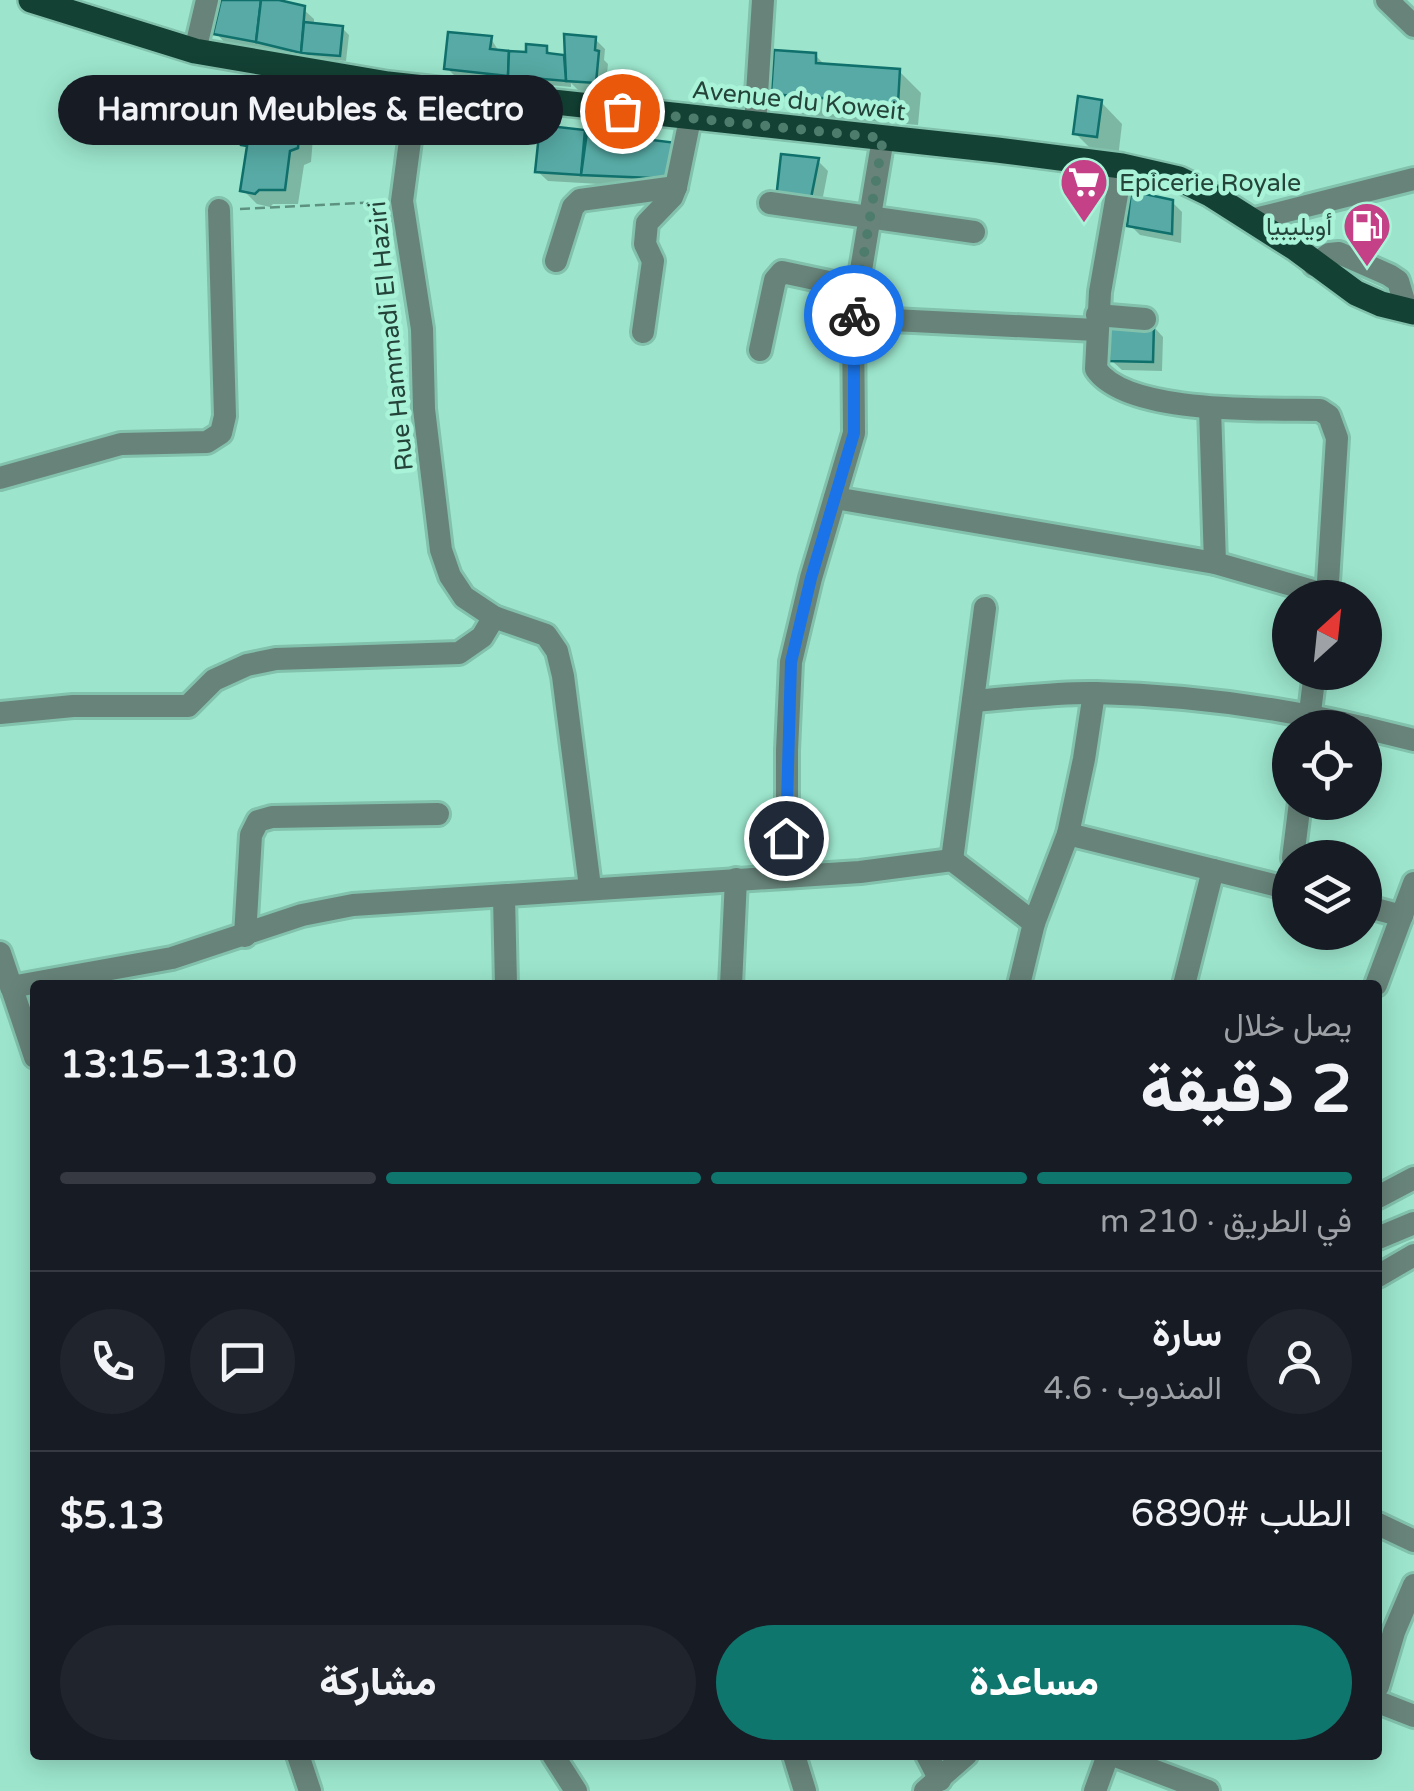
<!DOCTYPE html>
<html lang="ar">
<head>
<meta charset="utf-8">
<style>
	:root { --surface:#171b24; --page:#20242c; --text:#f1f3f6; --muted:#9ea1a6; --line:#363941; --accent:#0f766e }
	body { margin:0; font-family:"Varela Round",Vazirmatn,sans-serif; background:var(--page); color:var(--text); direction:rtl; height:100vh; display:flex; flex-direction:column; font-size:38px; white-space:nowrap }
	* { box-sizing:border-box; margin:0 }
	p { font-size:32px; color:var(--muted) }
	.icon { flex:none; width:55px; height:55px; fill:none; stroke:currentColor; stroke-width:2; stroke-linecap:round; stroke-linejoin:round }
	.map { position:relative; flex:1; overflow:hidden; direction:ltr }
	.drawer { position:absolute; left:30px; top:980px; width:1352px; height:780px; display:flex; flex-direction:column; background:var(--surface); border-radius:10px; box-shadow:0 5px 25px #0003; direction:rtl }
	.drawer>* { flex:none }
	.needle { width:65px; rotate:27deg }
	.controls { position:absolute; left:1272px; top:580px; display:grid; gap:20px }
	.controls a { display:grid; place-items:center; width:110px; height:110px; border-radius:50%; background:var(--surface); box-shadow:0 5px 25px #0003; font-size:50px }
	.pin { position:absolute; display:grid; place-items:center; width:85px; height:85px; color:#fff; margin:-42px; border:5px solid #fff; border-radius:50%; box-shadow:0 2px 10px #0007 }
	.courier { position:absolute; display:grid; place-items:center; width:100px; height:100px; margin:-50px; border:8px solid #1a73e8; border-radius:50%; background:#fff; color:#222; box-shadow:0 2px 12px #0007 }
	.bubble { position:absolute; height:70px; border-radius:35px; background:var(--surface); box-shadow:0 5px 25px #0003; font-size:32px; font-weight:800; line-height:70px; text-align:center; direction:rtl }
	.headline em { font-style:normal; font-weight:800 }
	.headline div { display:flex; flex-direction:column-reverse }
	.headline { display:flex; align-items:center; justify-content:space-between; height:170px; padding:0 30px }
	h1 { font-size:65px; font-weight:800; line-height:75px }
	.bar { display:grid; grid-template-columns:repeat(4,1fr); gap:15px 10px; align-content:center; height:120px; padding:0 30px }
	.bar i { height:12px; border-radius:8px; background:var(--line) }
	.bar .on { background:var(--accent) }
	.bar p { grid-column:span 4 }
	.line { display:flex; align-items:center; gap:25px; padding:0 30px; border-top:2px solid var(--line) }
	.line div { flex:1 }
	.round { display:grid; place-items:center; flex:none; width:105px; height:105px; border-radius:52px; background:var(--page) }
	.primary-button { display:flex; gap:20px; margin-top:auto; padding:20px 30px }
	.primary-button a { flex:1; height:115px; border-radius:60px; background:var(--accent); color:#fff; font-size:40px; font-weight:800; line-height:115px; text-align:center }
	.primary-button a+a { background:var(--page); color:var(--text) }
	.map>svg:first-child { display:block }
	.shadow { fill:#0003 }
	.building { fill:#57aaa5; stroke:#0f706c; stroke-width:2.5 }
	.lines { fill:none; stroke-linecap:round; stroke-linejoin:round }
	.minor-casing { stroke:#82c1ac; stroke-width:28 }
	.major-casing { stroke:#82c1ac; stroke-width:30 }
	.path { stroke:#5e9280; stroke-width:2.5; stroke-dasharray:10 5; stroke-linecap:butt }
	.minor { stroke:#68847a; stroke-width:22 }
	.major { stroke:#134134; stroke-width:25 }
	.done { stroke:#4e7c6c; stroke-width:10; stroke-dasharray:0 18 }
	.route { stroke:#1a73e8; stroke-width:12 }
	.labels { text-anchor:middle; stroke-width:9; stroke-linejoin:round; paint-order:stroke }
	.street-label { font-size:25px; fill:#244339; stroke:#a9f3d9 }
	.poi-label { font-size:25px; fill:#244339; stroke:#a9f3d9; text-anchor:start }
</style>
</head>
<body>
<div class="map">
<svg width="1414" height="1791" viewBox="0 0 1414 1791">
	<rect width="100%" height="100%" fill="#9ce5cc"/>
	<!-- shadow -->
	<g class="shadow">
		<polygon points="223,0 267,0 303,9 314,19 314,25 342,28 349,35 346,61 311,58 311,61 226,44 216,33"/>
		<polygon points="491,39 500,53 528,55 546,49 554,56 563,57 568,62 595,39 605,49 604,60 608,64 605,92 579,91 571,83 571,87 517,82 517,85 457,78 447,68"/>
		<polygon points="815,55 826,66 899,71 921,93 918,125 795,115 774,93"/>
		<polygon points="1101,102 1122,124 1118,158 1097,155 1075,133"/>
		<polygon points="300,110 314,125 311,162 304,165 298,204 273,204 270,207 257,204 243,190 249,149 243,144"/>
		<polygon points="584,133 588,137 684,189 548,181 537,171"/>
		<polygon points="818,161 828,171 820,212 789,208"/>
		<polygon points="1172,202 1182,212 1181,243 1140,235 1130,225"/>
		<polygon points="1153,326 1163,337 1162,371 1122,370 1111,360"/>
	</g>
	<!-- building -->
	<g class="building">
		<polygon points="221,0 261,0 256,42 213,34"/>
		<polygon points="261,0 279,0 305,6 301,53 256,42"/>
		<polygon points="304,22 343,26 340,56 301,53"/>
		<polygon points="448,32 492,36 490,49 509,51 508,76 444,69"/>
		<polygon points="564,34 596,37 595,50 599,51 596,83 566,81"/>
		<polygon points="526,44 547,46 547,53 564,55 566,81 508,76 509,51 526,52"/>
		<polygon points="774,50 816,53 816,63 900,69 898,104 771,94"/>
		<polygon points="1078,96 1102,100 1097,137 1073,134"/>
		<polygon points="245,100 301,108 298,148 290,151 285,190 259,190 255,194 240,191 247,146 241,145"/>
		<polygon points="540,125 585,130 581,175 535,172"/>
		<polygon points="587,132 677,143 675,179 581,175"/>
		<polygon points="781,154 819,158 810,203 776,199"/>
		<polygon points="1131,191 1173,200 1172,234 1127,226"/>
		<polygon points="1109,323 1154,324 1153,362 1109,361"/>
	</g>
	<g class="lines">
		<!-- minor casing -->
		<g class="minor-casing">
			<g id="minor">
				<polyline points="1387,0 1414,26"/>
				<polyline points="195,51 207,0"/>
				<polyline points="417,88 402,201 422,329 424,409 441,550 450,576 464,597 494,617 546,635 557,651 563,676 590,887"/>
				<polyline points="755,125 763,0"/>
				<path d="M1122,166L1100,292L1096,369C1127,415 1268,409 1320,410L1329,416L1337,438L1327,598"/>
				<polyline points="770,203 974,232"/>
				<polyline points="1251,220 1414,179"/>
				<polyline points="556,261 573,207 580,200 676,187"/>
				<polyline points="1314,265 1329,254 1339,253 1389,275 1398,281 1407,311"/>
				<polyline points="1097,315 1145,319"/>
				<polyline points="853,318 1096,330"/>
				<polyline points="643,332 653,261 645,244 647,223 672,197 676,187 690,119"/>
				<polyline points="760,350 775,280 782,272 857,288"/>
				<polyline points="1210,408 1215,563"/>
				<polyline points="0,478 121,444 207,442 221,433 225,416 219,210"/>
				<polyline points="835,498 1215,563 1327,595"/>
				<path d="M973,701C1014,698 1056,692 1096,693C1187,695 1277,707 1365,728"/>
				<polyline points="0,713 73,706 188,706 214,680 247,665 276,659 459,653 482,637 494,617"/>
				<polyline points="1308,728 1315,672"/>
				<polyline points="1365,728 1414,740"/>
				<polyline points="1068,834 1290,889"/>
				<polyline points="1293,858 1300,802"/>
				<polyline points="952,860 985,608"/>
				<polyline points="787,876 787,750 791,662 811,578 854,433 853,318 883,138"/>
				<polyline points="504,897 506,985"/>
				<polyline points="1365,906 1402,916"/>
				<polyline points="245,936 251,835 258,821 272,817 438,814"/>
				<polyline points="0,953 35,1057"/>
				<polyline points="731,985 736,879"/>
				<polyline points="1019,985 1034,923 1068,834 1084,759 1094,693"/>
				<polyline points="1184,985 1213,870"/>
				<polyline points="1376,985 1414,883"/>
				<polyline points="11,987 172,958 302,915 353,905 860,872 952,860 1034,923"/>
				<polyline points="1378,1197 1414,1178"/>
				<polyline points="1378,1238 1414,1223"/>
				<polyline points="1378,1276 1414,1255"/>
				<polyline points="1378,1524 1414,1541"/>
				<polyline points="1378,1686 1394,1632 1414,1585"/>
				<polyline points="1378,1702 1414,1716"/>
				<polyline points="298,1755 310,1791"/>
				<polyline points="553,1755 576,1791"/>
				<polyline points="794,1755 805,1791"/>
				<polyline points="927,1755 940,1780"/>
				<polyline points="1113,1755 1208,1791"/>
				<polyline points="925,1791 966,1755"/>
				<polyline points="1095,1791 1108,1755"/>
			</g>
		</g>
		<!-- major casing -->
		<g class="major-casing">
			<polyline id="major" points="31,0 195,51 388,84 997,150 1122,166 1179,179 1210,194 1295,248 1356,293 1381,304 1414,312"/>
		</g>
		<!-- path -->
		<polyline class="path" points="240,209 382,202"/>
		<!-- minor -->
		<use href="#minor" class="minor"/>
		<!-- major -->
		<use href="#major" class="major"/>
	</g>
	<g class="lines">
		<!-- done -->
		<polyline class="done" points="622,111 883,138 854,315"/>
		<!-- route -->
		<polyline class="route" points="786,838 791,662 811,578 854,433 854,315"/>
	</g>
	<!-- icons -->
	<defs>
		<g id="supermarket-pin" transform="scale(2.5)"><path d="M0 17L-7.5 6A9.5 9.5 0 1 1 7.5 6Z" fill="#c44187" stroke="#a9f3d9"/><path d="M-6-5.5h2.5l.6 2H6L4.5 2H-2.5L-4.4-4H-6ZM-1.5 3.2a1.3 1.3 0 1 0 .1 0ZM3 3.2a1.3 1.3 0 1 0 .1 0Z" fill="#fff"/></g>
		<g id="fuel-pin" transform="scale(2.5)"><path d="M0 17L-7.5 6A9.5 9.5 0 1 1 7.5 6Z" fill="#c44187" stroke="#a9f3d9"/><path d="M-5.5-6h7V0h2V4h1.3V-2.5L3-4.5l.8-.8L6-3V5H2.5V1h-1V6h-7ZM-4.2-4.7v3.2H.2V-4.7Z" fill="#fff"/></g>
	</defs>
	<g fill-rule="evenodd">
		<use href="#supermarket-pin" x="1084" y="182"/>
		<use href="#fuel-pin" x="1367" y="226"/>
	</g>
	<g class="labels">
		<!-- street labels -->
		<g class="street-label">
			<text transform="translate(799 100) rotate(6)" y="9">Avenue du Koweit</text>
			<text transform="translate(390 336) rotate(-96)" y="9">Rue Hammadi El Haziri</text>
		</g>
		<!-- poi labels -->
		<g class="poi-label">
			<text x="1119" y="191">Epicerie Royale</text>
			<text x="1332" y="235" text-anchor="end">أويليبيا</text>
		</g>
	</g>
</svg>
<div class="controls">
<a><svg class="needle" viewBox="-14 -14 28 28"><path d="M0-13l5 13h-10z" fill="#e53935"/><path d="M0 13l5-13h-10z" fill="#9ea1a6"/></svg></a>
<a><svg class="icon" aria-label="locate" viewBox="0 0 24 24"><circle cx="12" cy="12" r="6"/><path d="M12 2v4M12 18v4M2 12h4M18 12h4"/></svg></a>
<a><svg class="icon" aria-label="layers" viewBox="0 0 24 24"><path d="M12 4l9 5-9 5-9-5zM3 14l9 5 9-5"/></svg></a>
</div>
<div class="pin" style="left:622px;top:111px;background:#ea580c"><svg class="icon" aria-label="bag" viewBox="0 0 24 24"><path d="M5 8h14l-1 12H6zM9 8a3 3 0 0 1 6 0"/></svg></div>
<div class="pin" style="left:786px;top:838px;background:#1f2937"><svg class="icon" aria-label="home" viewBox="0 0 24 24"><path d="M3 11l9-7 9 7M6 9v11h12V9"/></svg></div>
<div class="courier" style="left:854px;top:315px"><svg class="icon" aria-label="bike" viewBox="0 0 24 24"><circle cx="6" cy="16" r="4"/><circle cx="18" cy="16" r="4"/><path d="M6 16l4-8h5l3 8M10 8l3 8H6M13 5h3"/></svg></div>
<div class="bubble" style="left:58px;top:75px;width:505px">Hamroun Meubles &amp; Electro</div>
<section class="drawer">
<div class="headline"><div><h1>2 دقيقة</h1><p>يصل خلال</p></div><em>13:10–13:15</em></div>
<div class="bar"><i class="on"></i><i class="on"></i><i class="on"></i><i></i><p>في الطريق · 210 m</p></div>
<div class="line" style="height:180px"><a class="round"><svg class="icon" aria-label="person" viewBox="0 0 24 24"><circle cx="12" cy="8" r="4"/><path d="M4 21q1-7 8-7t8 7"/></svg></a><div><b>سارة</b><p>المندوب · 4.6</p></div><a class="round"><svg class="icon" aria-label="chat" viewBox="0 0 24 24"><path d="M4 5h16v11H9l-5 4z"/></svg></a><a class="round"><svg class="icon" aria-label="phone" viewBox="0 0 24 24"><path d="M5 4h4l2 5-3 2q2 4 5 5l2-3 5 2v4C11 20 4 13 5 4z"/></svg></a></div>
<div class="line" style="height:130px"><div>الطلب #6890</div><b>$5.13</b></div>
<div class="primary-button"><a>مساعدة</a><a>مشاركة</a></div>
</section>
</div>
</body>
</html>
